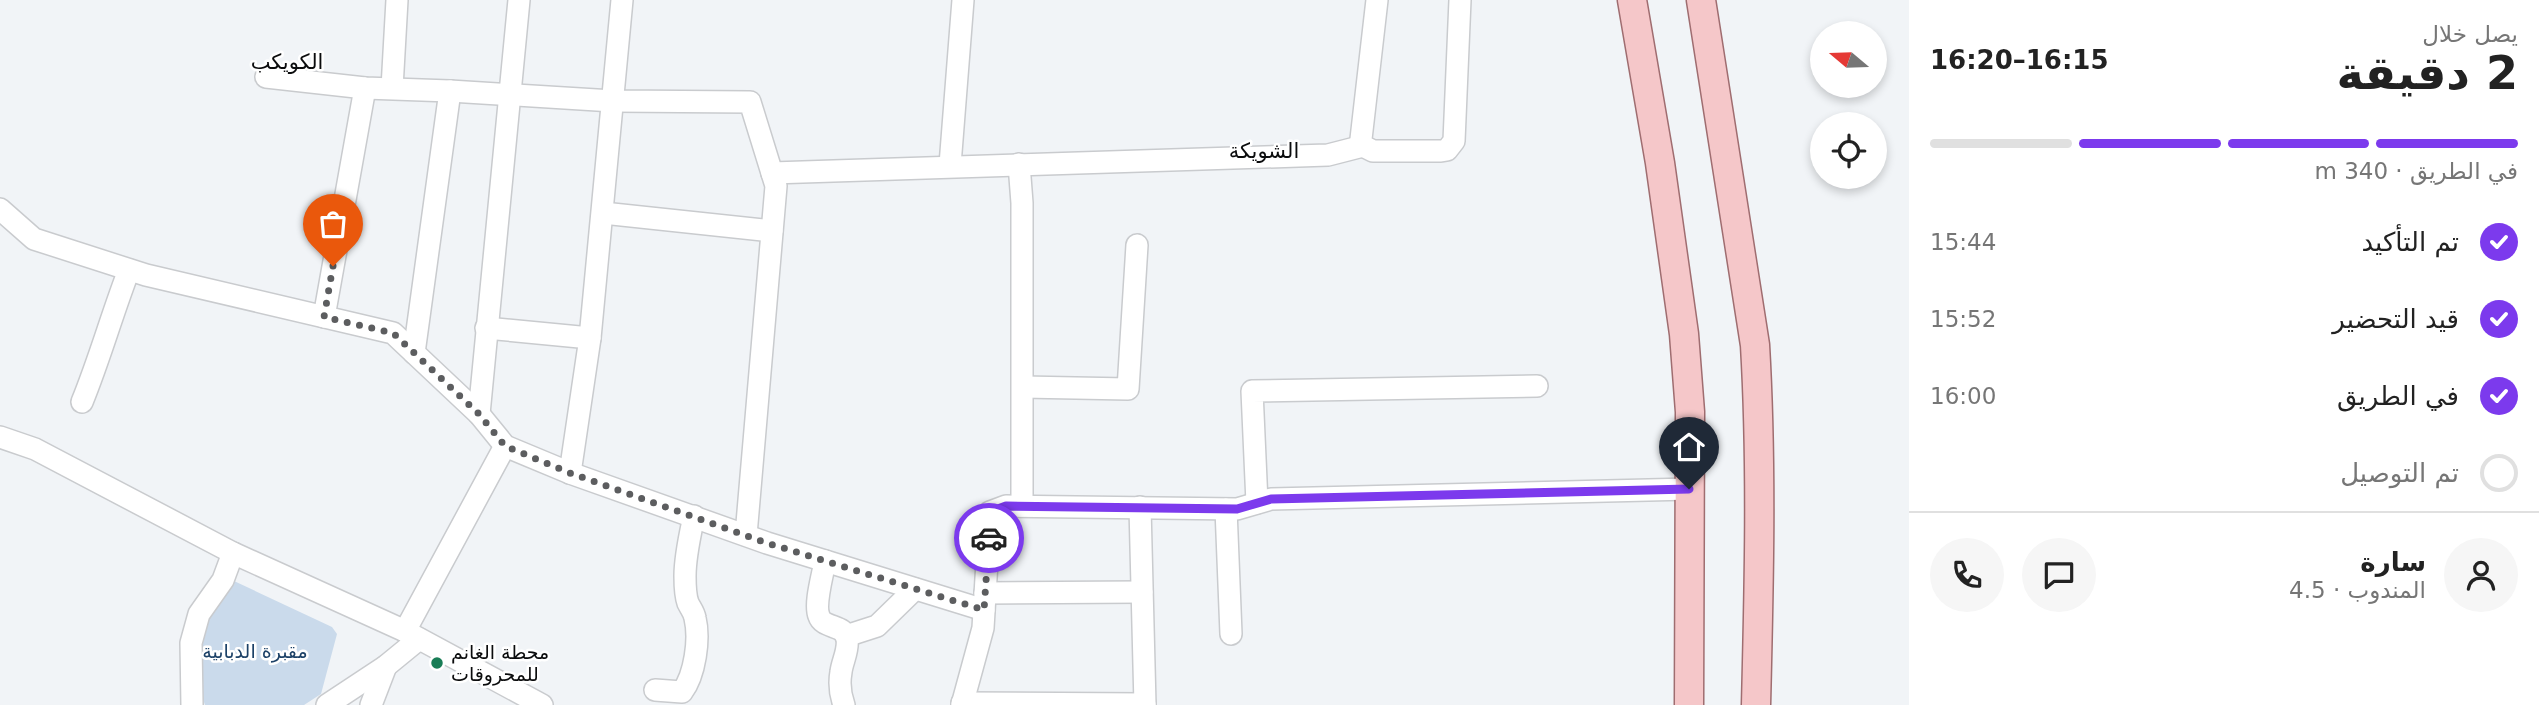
<!DOCTYPE html>
<html lang="ar">
<head>
<meta charset="utf-8">
<style>
	:root { --surface:#fff; --page:#f6f6f6; --text:#222; --muted:#767676; --line:#e0e0e0; --accent:#7c3aed }
	body { margin:0; font-family:"DejaVu Sans","Noto Naskh Arabic",sans-serif; background:var(--page); color:var(--text); direction:rtl; height:100vh; display:flex; flex-direction:column; font-size:26px; white-space:nowrap }
	* { box-sizing:border-box; margin:0 }
	p { font-size:23px; color:var(--muted) }
	.icon { flex:none; width:38px; height:38px; fill:none; stroke:currentColor; stroke-width:2; stroke-linecap:round; stroke-linejoin:round }
	.map { position:relative; flex:1; overflow:hidden; direction:ltr }
	.panel { display:flex; flex-direction:column; background:var(--surface); width:630px }
	.panel>* { flex:none }
	.needle { width:46px; rotate:289deg }
	.fabs { position:absolute; left:1810px; top:21px; display:grid; gap:14px }
	.fabs a { display:grid; place-items:center; width:77px; height:77px; border-radius:50%; background:var(--surface); box-shadow:0 4px 10px #0003; font-size:35px }
	.pin { position:absolute; display:grid; place-items:center; width:60px; height:60px; color:#fff; margin:-72px -30px; border-radius:50% 50% 50% 0; rotate:-45deg; box-shadow:0 0 7px #0007 }
	.pin .icon { rotate:45deg }
	.courier { position:absolute; display:grid; place-items:center; width:70px; height:70px; margin:-35px; border:5px solid #7c3aed; border-radius:50%; background:#fff; color:#222; box-shadow:0 2px 9px #0007 }
	.headline em { font-style:normal; font-weight:800 }
	.headline div { display:flex; flex-direction:column-reverse }
	.headline { display:flex; align-items:center; justify-content:space-between; height:119px; padding:0 21px }
	h1 { font-size:46px; font-weight:800; line-height:52px }
	.bar { display:grid; grid-template-columns:repeat(4,1fr); gap:10px 7px; align-content:center; height:84px; padding:0 21px }
	.bar i { height:9px; border-radius:5px; background:var(--line) }
	.bar .on { background:var(--accent) }
	.bar p { grid-column:span 4 }
	.line { display:flex; align-items:center; gap:18px; padding:0 21px; border-top:2px solid var(--line) }
	.line div { flex:1 }
	.round { display:grid; place-items:center; flex:none; width:74px; height:74px; border-radius:37px; background:var(--page) }
	ol { padding:0 21px; list-style:none }
	li { display:flex; align-items:center; gap:21px; height:77px }
	li p { margin-inline-start:auto }
	li .icon { padding:7px; border-radius:50%; background:var(--accent); color:#fff; stroke-width:4 }
	li:last-child { color:var(--muted) }
	li i { width:38px; height:38px; border:4px solid var(--line); border-radius:50% }
	main { display:flex; flex:1; min-height:0 }
	.map>svg:first-child { display:block }
	.green { fill:#cadaeb }
	.lines { fill:none; stroke-linecap:round; stroke-linejoin:round }
	.minor-casing { stroke:#c9cbce; stroke-width:24 }
	.major-casing { stroke:#9f6d70; stroke-width:31 }
	.minor { stroke:#fff; stroke-width:21 }
	.major { stroke:#f5c7c9; stroke-width:28 }
	.done { stroke:#5c5d5f; stroke-width:7; stroke-dasharray:0 12.6 }
	.route { stroke:#7c3aed; stroke-width:9 }
	.poi-dot { fill:#197d56; stroke:#fff; stroke-width:2.5 }
	.labels { text-anchor:middle; stroke-width:5; stroke-linejoin:round; paint-order:stroke }
	.park-label { font-size:19px; fill:#1c4167; stroke:#fff }
	.poi-label { font-size:19px; fill:#0b0c0d; stroke:#fff; text-anchor:start }
	.neighbourhood-label { font-size:21px; fill:#0b0c0d; stroke:#fff }
</style>
</head>
<body>
<main>
<section class="panel">
<div class="headline"><div><h1>2 دقيقة</h1><p>يصل خلال</p></div><em>16:15–16:20</em></div>
<div class="bar"><i class="on"></i><i class="on"></i><i class="on"></i><i></i><p>في الطريق · 340 m</p></div>
<ol>
<li><svg class="icon" aria-label="check" viewBox="0 0 24 24"><path d="M5 12l5 5 9-10"/></svg>تم التأكيد<p>15:44</p></li>
<li><svg class="icon" aria-label="check" viewBox="0 0 24 24"><path d="M5 12l5 5 9-10"/></svg>قيد التحضير<p>15:52</p></li>
<li><svg class="icon" aria-label="check" viewBox="0 0 24 24"><path d="M5 12l5 5 9-10"/></svg>في الطريق<p>16:00</p></li>
<li><i></i>تم التوصيل</li>
</ol>
<div class="line" style="height:126px"><a class="round"><svg class="icon" aria-label="person" viewBox="0 0 24 24"><circle cx="12" cy="8" r="4"/><path d="M4 21q1-7 8-7t8 7"/></svg></a><div><b>سارة</b><p>المندوب · 4.5</p></div><a class="round"><svg class="icon" aria-label="chat" viewBox="0 0 24 24"><path d="M4 5h16v11H9l-5 4z"/></svg></a><a class="round"><svg class="icon" aria-label="phone" viewBox="0 0 24 24"><path d="M5 4h4l2 5-3 2q2 4 5 5l2-3 5 2v4C11 20 4 13 5 4z"/></svg></a></div>
</section>
<div class="map">
<svg width="1909" height="705" viewBox="0 0 1909 705">
	<rect width="100%" height="100%" fill="#f1f4f7"/>
	<!-- green -->
	<path class="green" d="M234,581L332,627L337,634L321,694L304,705H205C195,678 195,631 211,607C217,597 226,589 234,581Z"/>
	<g class="lines">
		<!-- minor casing -->
		<g class="minor-casing">
			<g id="minor">
				<polyline points="1377,0 1361,139 1363,146 1373,151 1441,151 1447,150 1454,141 1460,0"/>
				<polyline points="266,77 365,88 450,91 613,101 750,102 776,186 746,535"/>
				<polyline points="392,88 397,0"/>
				<polyline points="1019,164 1022,203 1022,506"/>
				<polyline points="950,165 963,0"/>
				<polyline points="772,173 1328,155 1363,146"/>
				<polyline points="0,209 34,239 146,275 393,333 479,414 505,446 570,473 767,543 984,610"/>
				<polyline points="603,213 772,231"/>
				<polyline points="324,317 365,88"/>
				<polyline points="486,328 590,338"/>
				<polyline points="414,353 450,91"/>
				<polyline points="1023,387 1128,389 1137,245"/>
				<path d="M82,402C100,358 112,314 129,270"/>
				<polyline points="479,414 519,0"/>
				<polyline points="0,437 35,449 233,553 405,631 542,705"/>
				<polyline points="570,473 590,338 622,0"/>
				<polyline points="1257,503 1252,391 1537,386"/>
				<polyline points="1140,507 1145,705"/>
				<polyline points="1226,509 1231,634"/>
				<path d="M825,561C823,574 814,604 819,616C823,629 845,624 847,639C849,650 842,662 841,672C839,683 840,694 844,705"/>
				<polyline points="985,593 1142,592"/>
				<polyline points="405,631 505,446"/>
				<polyline points="846,636 877,626 915,589"/>
				<path d="M655,690L682,692C695,675 700,639 695,618C694,612 691,609 688,603C685,595 685,585 685,576C685,556 690,535 694,516"/>
				<polyline points="962,703 1145,704"/>
				<polyline points="192,705 191,643 199,614 223,580 233,553"/>
				<polyline points="327,705 386,666 419,639"/>
				<polyline points="371,705 386,666"/>
				<polyline points="962,705 983,628 990,512 1006,506 1237,509 1271,499 1690,489"/>
			</g>
		</g>
		<!-- major casing -->
		<g class="major-casing">
			<g id="major">
				<polyline points="1632,0 1660,163 1684,334 1690,412 1689,705"/>
				<path d="M1701,0L1755,345C1762,465 1759,585 1756,705"/>
			</g>
		</g>
		<!-- minor -->
		<use href="#minor" class="minor"/>
		<!-- major -->
		<use href="#major" class="major"/>
	</g>
	<g class="lines">
		<!-- done -->
		<polyline class="done" points="333,266 324,317 393,333 479,414 505,446 570,473 767,543 984,610 989,538"/>
		<!-- route -->
		<polyline class="route" points="989,538 990,512 1006,506 1237,509 1271,499 1689,489"/>
	</g>
	<!-- markers -->
	<circle class="poi-dot" cx="437" cy="663" r="7"/>
	<g class="labels">
		<!-- park labels -->
		<g class="park-label">
			<text x="255" y="658">مقبرة الدبابية</text>
		</g>
		<!-- poi labels -->
		<g class="poi-label">
			<text x="451" y="659">محطة الغانم<tspan x="451" dy="22">للمحروقات</tspan></text>
		</g>
		<!-- neighbourhood labels -->
		<g class="neighbourhood-label">
			<text x="287" y="69">الكويكب</text>
			<text x="1264" y="158">الشويكة</text>
		</g>
	</g>
</svg>
<div class="fabs">
<a><svg class="needle" viewBox="-14 -14 28 28"><path d="M0-13l5 13h-10z" fill="#e53935"/><path d="M0 13l5-13h-10z" fill="#767676"/></svg></a>
<a><svg class="icon" aria-label="locate" viewBox="0 0 24 24"><circle cx="12" cy="12" r="6"/><path d="M12 2v4M12 18v4M2 12h4M18 12h4"/></svg></a>
</div>
<div class="pin" style="left:333px;top:266px;background:#ea580c"><svg class="icon" aria-label="bag" viewBox="0 0 24 24"><path d="M5 8h14l-1 12H6zM9 8a3 3 0 0 1 6 0"/></svg></div>
<div class="pin" style="left:1689px;top:489px;background:#1f2937"><svg class="icon" aria-label="home" viewBox="0 0 24 24"><path d="M3 11l9-7 9 7M6 9v11h12V9"/></svg></div>
<div class="courier" style="left:989px;top:538px"><svg class="icon" aria-label="car" viewBox="0 0 24 24"><path d="M5 17H2v-5l4-1 3-4h7l3 4 3 1v5h-3M9 17h6M6 11h13"/><circle cx="7" cy="17" r="2"/><circle cx="17" cy="17" r="2"/></svg></div>
</div>
</main>
</body>
</html>
